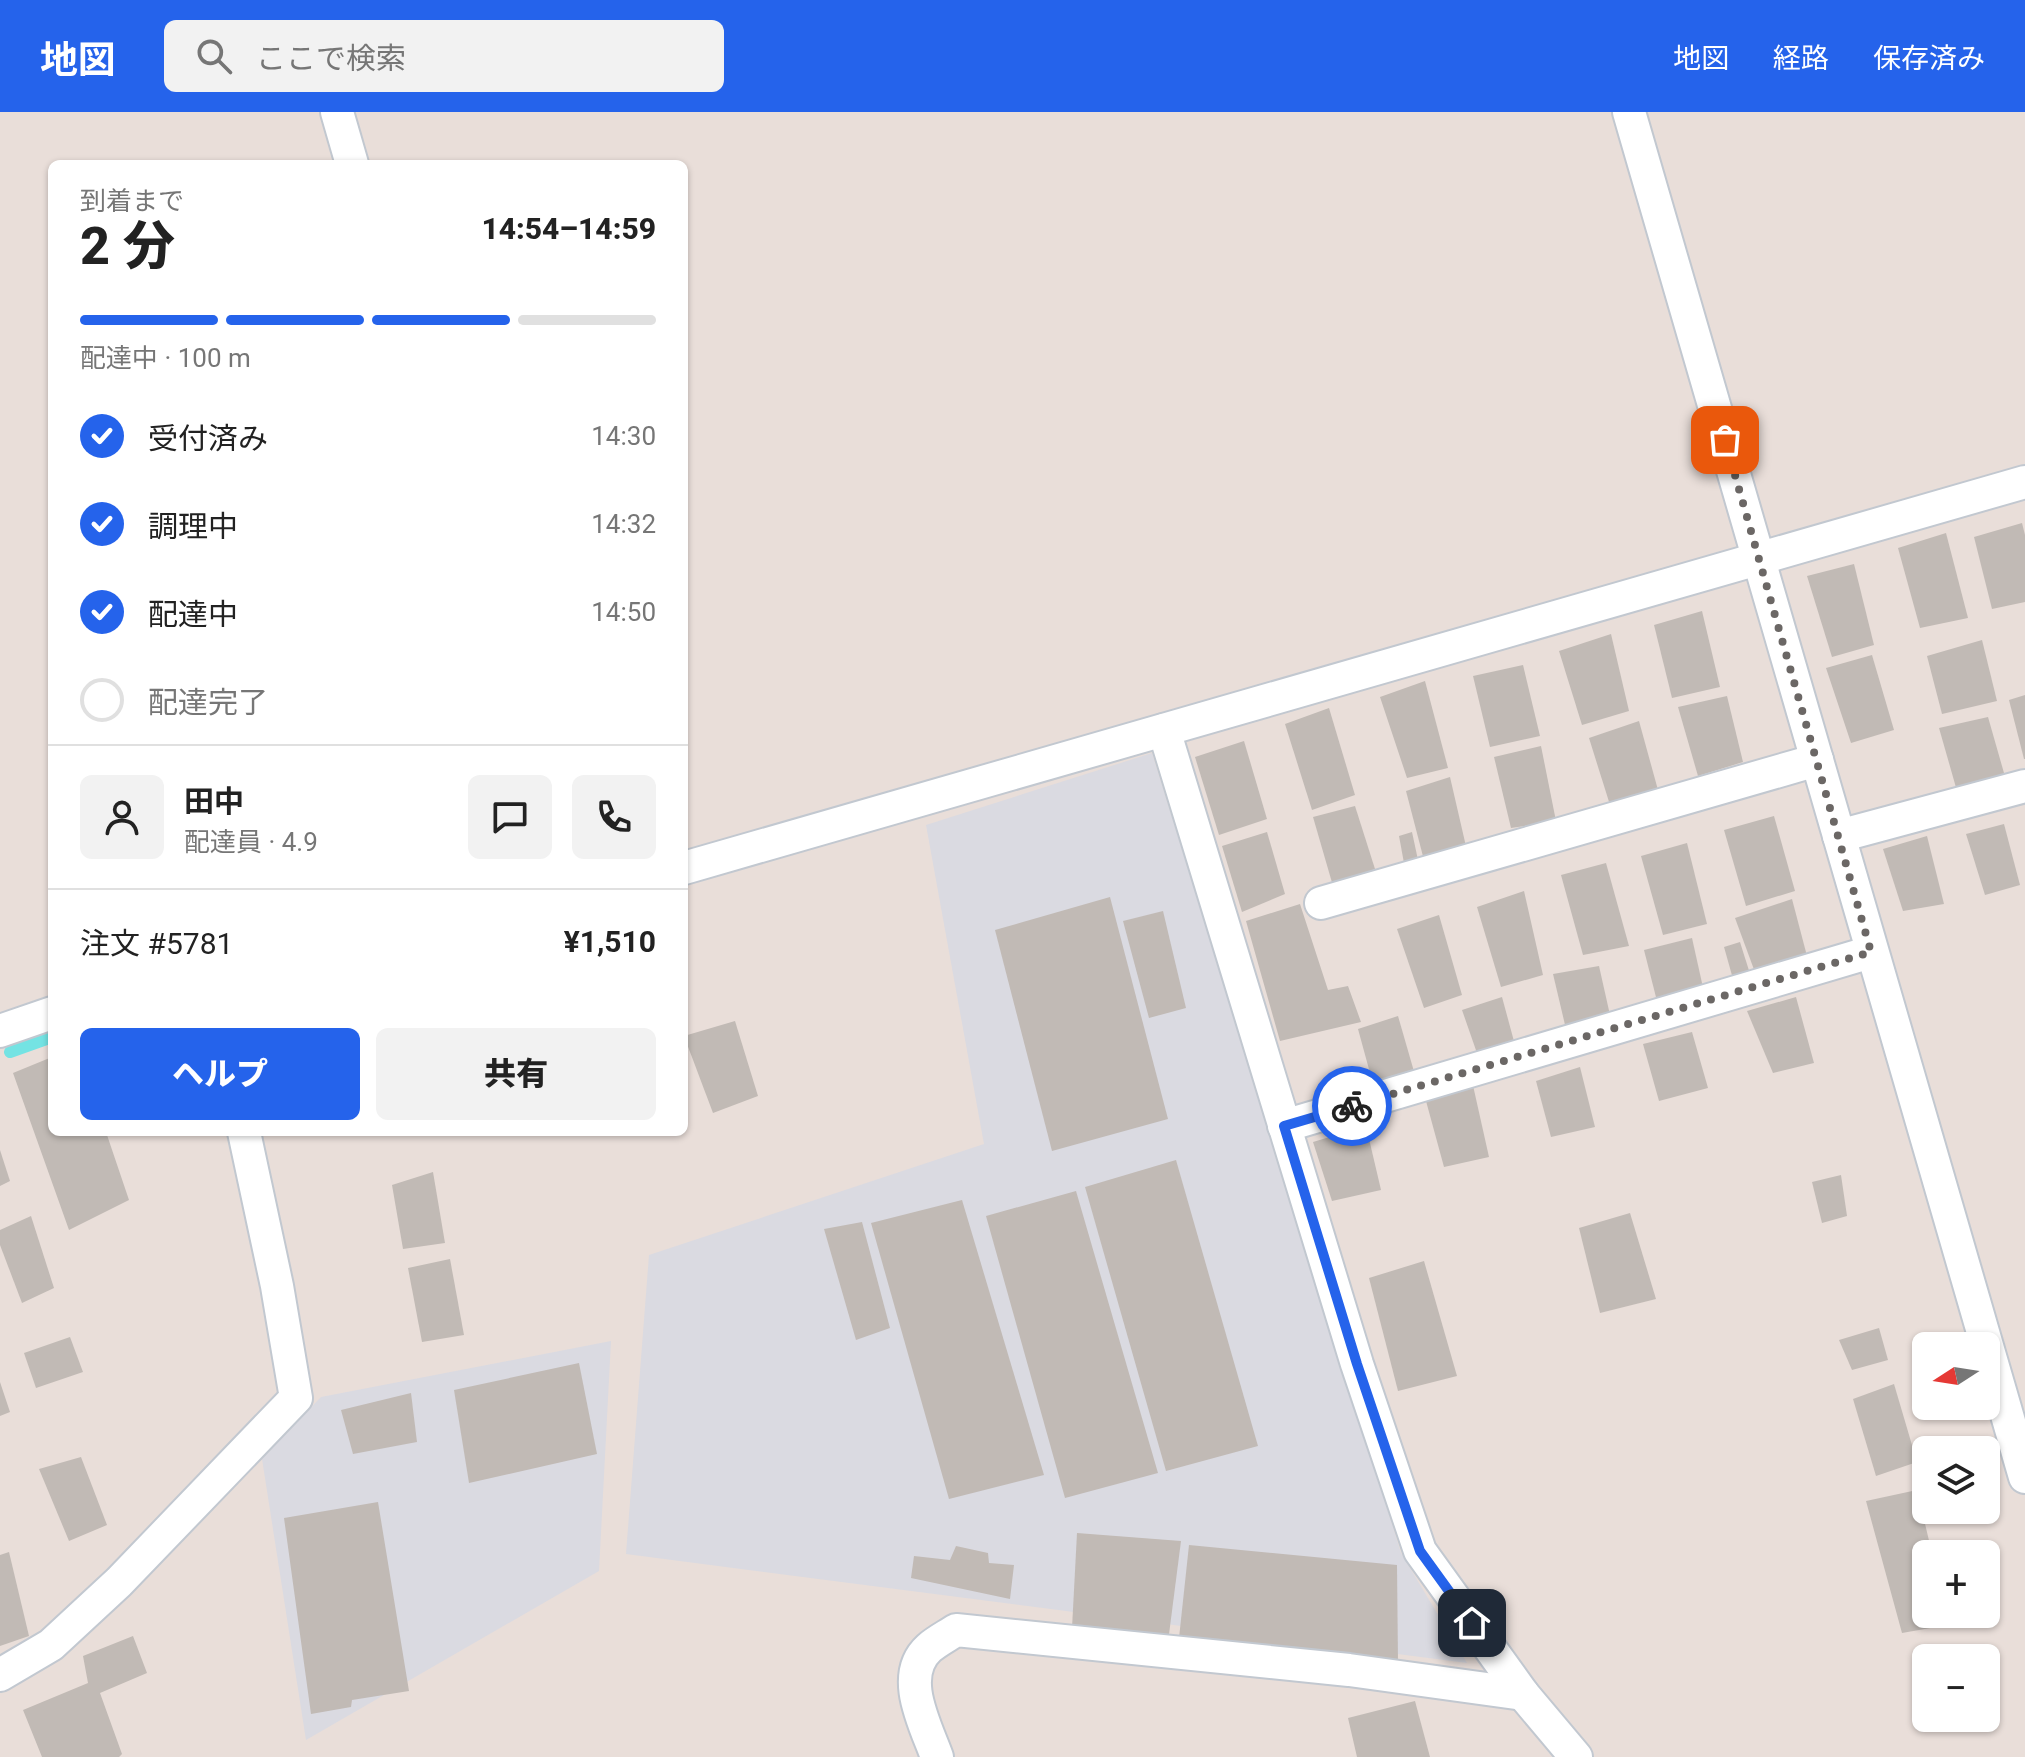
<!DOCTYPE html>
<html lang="ja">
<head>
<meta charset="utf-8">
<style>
	:root { --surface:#fff; --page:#f2f2f2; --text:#222; --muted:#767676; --line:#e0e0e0; --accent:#2563eb }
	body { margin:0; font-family:Roboto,"Noto Sans JP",sans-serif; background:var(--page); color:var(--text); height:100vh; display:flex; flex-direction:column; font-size:30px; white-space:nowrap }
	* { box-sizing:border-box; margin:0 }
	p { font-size:26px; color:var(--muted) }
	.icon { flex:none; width:44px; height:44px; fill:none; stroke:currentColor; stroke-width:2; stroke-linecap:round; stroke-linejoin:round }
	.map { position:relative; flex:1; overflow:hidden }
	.panel { position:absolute; left:48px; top:48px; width:640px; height:976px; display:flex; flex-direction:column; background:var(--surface); border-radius:12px; box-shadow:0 2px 6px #0004 }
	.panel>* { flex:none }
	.needle { width:52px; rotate:258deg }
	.buttons { position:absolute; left:1912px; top:1220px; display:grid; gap:16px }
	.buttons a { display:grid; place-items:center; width:88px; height:88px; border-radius:12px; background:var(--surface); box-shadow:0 2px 6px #0004; font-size:40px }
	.pin { position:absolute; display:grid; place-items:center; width:68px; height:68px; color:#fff; margin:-34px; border-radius:16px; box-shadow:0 4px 12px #0006 }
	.courier { position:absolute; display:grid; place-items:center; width:80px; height:80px; margin:-40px; border:6px solid #2563eb; border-radius:50%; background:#fff; color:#222; box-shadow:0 2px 10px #0007 }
	.head em { font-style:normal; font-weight:800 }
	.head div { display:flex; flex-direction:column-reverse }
	.head { display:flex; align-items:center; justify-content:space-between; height:136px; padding:0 32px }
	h1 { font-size:52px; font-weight:800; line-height:60px }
	.bar { display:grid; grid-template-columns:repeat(4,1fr); gap:12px 8px; align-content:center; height:96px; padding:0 32px }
	.bar i { height:10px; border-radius:6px; background:var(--line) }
	.bar .on { background:var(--accent) }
	.bar p { grid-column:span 4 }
	.line { display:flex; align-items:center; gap:20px; padding:0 32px; border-top:2px solid var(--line) }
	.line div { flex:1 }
	.round { display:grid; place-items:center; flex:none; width:84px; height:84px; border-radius:12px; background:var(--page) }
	ol { padding:0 32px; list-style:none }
	li { display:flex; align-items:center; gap:24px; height:88px }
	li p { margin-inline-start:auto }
	li .icon { padding:8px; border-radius:50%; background:var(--accent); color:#fff; stroke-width:4 }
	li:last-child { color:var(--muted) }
	li i { width:44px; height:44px; border:4px solid var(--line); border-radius:50% }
	.cta { display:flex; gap:16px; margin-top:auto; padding:16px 32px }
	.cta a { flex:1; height:92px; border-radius:12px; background:var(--accent); color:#fff; font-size:32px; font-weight:800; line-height:92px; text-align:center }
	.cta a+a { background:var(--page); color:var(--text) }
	header { display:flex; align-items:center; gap:48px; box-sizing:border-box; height:112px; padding:0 40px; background:var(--accent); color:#fff }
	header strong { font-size:38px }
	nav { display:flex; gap:44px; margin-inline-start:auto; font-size:28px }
	.search { width:560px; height:72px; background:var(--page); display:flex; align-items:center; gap:20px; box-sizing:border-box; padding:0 28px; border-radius:12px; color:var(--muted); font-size:30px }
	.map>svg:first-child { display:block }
	.industrial { fill:#dadae1 }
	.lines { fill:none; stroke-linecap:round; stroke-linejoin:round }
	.stream { stroke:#74e3e3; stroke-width:12 }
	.building { fill:#c1bab5 }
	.street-casing { stroke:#c2c8d0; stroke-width:36 }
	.street { stroke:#fff; stroke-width:32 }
	.done { stroke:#6b6765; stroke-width:8; stroke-dasharray:0 14.4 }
	.route { stroke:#2563eb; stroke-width:10 }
</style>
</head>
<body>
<header>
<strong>地図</strong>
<div class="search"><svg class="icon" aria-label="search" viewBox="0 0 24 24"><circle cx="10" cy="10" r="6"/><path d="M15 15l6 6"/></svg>ここで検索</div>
<nav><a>地図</a><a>経路</a><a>保存済み</a></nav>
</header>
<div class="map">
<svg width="2025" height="1645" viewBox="0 0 2025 1645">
	<rect width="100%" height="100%" fill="#e9ded9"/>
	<!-- industrial -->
	<g class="industrial">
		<polygon points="1152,641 1401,1441 1467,1551 626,1442 649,1143 984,1032 926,713"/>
		<polygon points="611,1229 599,1459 306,1628 262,1347 321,1285"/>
	</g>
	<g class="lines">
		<!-- stream -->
		<polyline class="stream" points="10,940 52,925"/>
	</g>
	<!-- building -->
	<g class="building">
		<polygon points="2022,411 2025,423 2025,490 1992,497 1974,425"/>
		<polygon points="1946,421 1968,506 1920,516 1898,436"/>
		<polygon points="1854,452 1874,533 1832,545 1807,464"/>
		<polygon points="1702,499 1720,575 1672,586 1654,513"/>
		<polygon points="1611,522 1629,599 1582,613 1559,539"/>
		<polygon points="1982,528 1997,589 1942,602 1927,544"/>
		<polygon points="1872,543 1894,618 1851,631 1826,556"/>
		<polygon points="1523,553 1540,624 1490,635 1473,564"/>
		<polygon points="1425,569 1448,656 1407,666 1380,585"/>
		<polygon points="2025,583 2025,647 2024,647 2009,588"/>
		<polygon points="1727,584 1743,650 1698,664 1678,595"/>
		<polygon points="1329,596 1355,683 1312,698 1285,612"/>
		<polygon points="1988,605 2006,668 1957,679 1939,616"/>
		<polygon points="1639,609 1658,678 1610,693 1589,626"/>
		<polygon points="1244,629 1267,707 1219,723 1195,645"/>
		<polygon points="1541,634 1556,709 1511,716 1494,645"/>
		<polygon points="1450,665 1468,743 1425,752 1406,679"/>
		<polygon points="1355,694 1375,757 1333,774 1313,705"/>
		<polygon points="1774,704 1795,779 1746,794 1724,718"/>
		<polygon points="2004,712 2020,773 1985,783 1966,722"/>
		<polygon points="1267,720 1285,782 1242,800 1222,734"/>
		<polygon points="1412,720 1418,748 1404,751 1399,724"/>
		<polygon points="1927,724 1944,792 1903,799 1883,737"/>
		<polygon points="1687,731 1707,812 1663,823 1641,744"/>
		<polygon points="1606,751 1629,834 1583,843 1561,763"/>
		<polygon points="1524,779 1543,863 1501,875 1477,795"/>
		<polygon points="1110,785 1168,1007 1052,1039 995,818"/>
		<polygon points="1792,787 1807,844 1756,863 1735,806"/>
		<polygon points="1300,792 1328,878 1348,874 1361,910 1280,929 1246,809"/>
		<polygon points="1163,799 1186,896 1149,906 1123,809"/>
		<polygon points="1439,803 1462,883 1424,896 1397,817"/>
		<polygon points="1692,826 1704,880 1658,893 1644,838"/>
		<polygon points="1740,830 1751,865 1733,867 1724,835"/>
		<polygon points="1599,854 1610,903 1566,917 1553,862"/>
		<polygon points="1502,885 1515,933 1478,944 1462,898"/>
		<polygon points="1796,885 1814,951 1773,961 1747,899"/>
		<polygon points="1398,904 1415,963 1373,972 1358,917"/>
		<polygon points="735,909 758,984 713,1001 684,924"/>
		<polygon points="1692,920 1708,976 1659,989 1643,932"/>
		<polygon points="52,945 52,1020 106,1020 129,1088 69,1118 13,961"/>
		<polygon points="1580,955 1595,1015 1551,1025 1536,969"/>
		<polygon points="1472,969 1489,1045 1444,1055 1426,989"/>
		<polygon points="1366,1014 1381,1078 1332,1089 1313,1030"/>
		<polygon points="0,1038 10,1069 0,1074"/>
		<polygon points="1176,1048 1258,1334 1166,1359 1085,1075"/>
		<polygon points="433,1060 445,1131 403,1137 392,1073"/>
		<polygon points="1841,1063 1847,1104 1822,1111 1812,1070"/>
		<polygon points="1076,1079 1158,1361 1065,1386 986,1104"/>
		<polygon points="962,1088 1044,1363 949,1387 871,1111"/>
		<polygon points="1630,1101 1656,1187 1600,1201 1579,1116"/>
		<polygon points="31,1104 54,1176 22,1191 0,1133 0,1118"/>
		<polygon points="862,1110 890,1216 856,1228 824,1117"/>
		<polygon points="450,1147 464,1223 422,1230 408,1156"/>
		<polygon points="1424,1149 1457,1264 1398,1279 1369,1166"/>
		<polygon points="1879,1216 1888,1248 1852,1258 1839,1228"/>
		<polygon points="70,1225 83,1260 36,1276 24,1241"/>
		<polygon points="579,1251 597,1342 469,1371 454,1278"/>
		<polygon points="0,1270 10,1300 0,1304"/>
		<polygon points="1894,1272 1917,1350 1876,1364 1853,1287"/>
		<polygon points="411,1281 417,1330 353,1342 341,1298"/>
		<polygon points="81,1345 107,1413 69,1429 39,1357"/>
		<polygon points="1917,1378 1931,1437 1917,1443 1926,1478 1926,1502 1933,1502 1936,1515 1902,1521 1866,1389"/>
		<polygon points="378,1390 409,1579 352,1588 351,1595 311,1602 284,1406"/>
		<polygon points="1077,1421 1181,1429 1168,1530 1072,1516"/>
		<polygon points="1189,1433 1397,1453 1398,1551 1179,1526"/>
		<polygon points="956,1434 988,1441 989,1451 1014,1453 1010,1487 911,1466 914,1444 950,1448"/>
		<polygon points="9,1440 29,1524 0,1534 0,1443"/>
		<polygon points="133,1524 147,1561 100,1581 122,1642 119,1645 42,1645 23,1598 88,1571 83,1544"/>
		<polygon points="1415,1589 1430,1645 1357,1645 1348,1606"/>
	</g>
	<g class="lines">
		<!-- street casing -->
		<g class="street-casing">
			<g id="street">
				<polyline points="337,0 352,52"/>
				<polyline points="1629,0 2025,1365"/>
				<polyline points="1164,618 1357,1252 1420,1439 1523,1582 1576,1645"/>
				<polyline points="1839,724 2025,674"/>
				<polyline points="684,756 2025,370"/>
				<polyline points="1321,791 1817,648"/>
				<polyline points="0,919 52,901"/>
				<polyline points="1284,1014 1871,840"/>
				<polyline points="0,1563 51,1533 119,1470 296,1286 277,1174 244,1020"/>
				<path d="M937,1645C926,1614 898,1564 929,1536C937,1529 947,1524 956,1518L1349,1558L1523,1582"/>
			</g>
		</g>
		<!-- street -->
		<use href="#street" class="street"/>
	</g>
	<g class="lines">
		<!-- done -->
		<polyline class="done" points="1352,994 1871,840 1725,328"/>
		<!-- route -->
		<polyline class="route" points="1352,994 1284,1014 1357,1252 1420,1439 1472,1511"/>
	</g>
</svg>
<div class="buttons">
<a><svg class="needle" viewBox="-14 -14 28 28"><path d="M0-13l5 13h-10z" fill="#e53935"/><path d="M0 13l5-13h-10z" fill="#767676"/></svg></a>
<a><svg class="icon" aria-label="layers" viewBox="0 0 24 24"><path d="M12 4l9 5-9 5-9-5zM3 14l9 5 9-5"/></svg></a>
<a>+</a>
<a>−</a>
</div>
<div class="pin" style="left:1725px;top:328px;background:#ea580c"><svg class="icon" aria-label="bag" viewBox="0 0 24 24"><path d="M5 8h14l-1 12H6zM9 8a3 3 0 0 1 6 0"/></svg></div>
<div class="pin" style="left:1472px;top:1511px;background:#1f2937"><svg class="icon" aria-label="home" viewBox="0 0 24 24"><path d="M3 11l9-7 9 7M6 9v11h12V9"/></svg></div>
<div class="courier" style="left:1352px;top:994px"><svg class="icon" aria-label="bike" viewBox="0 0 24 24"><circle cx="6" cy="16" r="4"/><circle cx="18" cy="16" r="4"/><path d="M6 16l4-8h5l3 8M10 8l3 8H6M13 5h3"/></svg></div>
<section class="panel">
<div class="head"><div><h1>2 分</h1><p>到着まで</p></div><em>14:54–14:59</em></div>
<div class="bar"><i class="on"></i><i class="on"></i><i class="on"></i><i></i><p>配達中 · 100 m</p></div>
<ol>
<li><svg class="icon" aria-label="check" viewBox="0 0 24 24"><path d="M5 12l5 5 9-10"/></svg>受付済み<p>14:30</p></li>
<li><svg class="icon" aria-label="check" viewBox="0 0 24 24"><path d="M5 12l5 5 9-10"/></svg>調理中<p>14:32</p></li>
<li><svg class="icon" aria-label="check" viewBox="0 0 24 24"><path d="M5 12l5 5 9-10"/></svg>配達中<p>14:50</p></li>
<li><i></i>配達完了</li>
</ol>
<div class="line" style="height:144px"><a class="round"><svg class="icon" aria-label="person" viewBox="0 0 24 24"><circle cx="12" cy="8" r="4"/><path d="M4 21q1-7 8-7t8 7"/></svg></a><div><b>田中</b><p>配達員 · 4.9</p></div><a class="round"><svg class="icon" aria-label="chat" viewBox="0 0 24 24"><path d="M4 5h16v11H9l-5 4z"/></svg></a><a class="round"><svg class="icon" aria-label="phone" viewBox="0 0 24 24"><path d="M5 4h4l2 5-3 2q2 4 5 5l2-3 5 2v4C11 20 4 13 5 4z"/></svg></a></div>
<div class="line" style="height:104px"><div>注文 #5781</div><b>¥1,510</b></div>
<div class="cta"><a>ヘルプ</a><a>共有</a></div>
</section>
</div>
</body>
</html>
